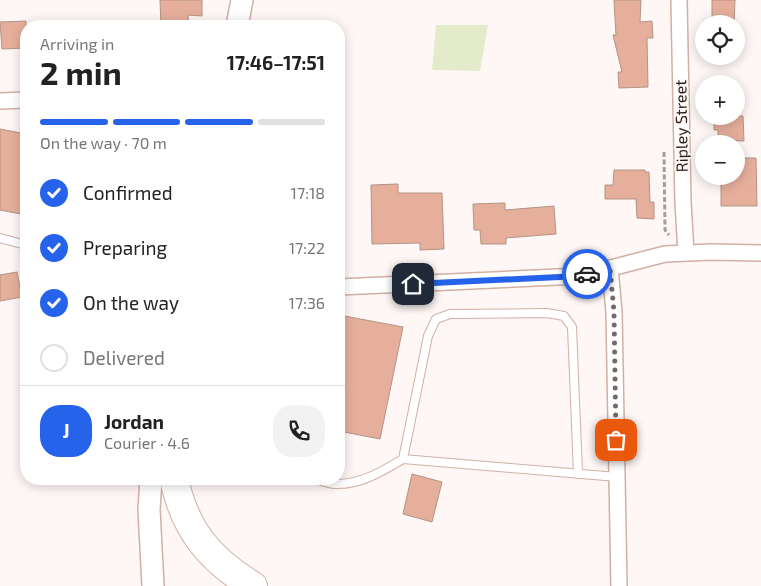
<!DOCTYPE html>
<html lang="en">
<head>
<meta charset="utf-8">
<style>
	:root { --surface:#fff; --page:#f2f2f2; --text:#222; --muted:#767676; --line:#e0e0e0; --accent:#2563eb }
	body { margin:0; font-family:"Exo 2",sans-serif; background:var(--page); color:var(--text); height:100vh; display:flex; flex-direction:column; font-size:19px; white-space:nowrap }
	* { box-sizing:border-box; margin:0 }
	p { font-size:16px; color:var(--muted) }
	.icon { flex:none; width:28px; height:28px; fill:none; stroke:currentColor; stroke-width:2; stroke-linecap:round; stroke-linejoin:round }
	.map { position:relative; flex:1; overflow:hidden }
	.panel { position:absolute; left:20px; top:20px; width:325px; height:465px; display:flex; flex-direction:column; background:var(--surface); border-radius:20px; box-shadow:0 2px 12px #0003 }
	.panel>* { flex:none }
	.tools { position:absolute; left:695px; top:15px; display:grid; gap:10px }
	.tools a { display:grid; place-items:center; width:50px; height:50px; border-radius:50%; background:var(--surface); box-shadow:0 2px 12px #0003; font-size:25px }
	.pin { position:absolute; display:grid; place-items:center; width:42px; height:42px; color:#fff; margin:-21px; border-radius:10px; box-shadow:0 2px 8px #0006 }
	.courier { position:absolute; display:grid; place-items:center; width:50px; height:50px; margin:-25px; border:4px solid #2563eb; border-radius:50%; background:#fff; color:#222; box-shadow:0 1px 6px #0007 }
	.headline em { font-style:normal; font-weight:700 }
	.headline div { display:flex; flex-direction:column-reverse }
	.headline { display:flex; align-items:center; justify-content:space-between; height:85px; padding:0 20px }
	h1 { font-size:32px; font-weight:700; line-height:38px }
	.bar { display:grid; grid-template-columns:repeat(4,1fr); gap:8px 5px; align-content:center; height:60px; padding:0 20px }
	.bar i { height:6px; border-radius:4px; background:var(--line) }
	.bar .selected { background:var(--accent) }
	.bar p { grid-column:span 4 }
	.line { display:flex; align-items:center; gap:12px; padding:0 20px; border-top:1px solid var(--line) }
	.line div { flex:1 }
	.round { display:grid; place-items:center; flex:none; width:52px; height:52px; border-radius:20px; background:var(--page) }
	ol { padding:0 20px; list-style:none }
	li { display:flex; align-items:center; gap:15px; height:55px }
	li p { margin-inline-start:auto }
	li .icon { padding:5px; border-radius:50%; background:var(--accent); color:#fff; stroke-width:4 }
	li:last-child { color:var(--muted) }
	li i { width:28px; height:28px; border:2px solid var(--line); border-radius:50% }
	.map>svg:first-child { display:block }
	.green { fill:#e3ebcb }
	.building { fill:#e6af9b; stroke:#b39387 }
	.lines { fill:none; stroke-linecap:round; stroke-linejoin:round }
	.service-casing { stroke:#d1b0a4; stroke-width:10 }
	.minor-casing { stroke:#d1b0a4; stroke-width:18 }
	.secondary-casing { stroke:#d1b0a4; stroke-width:24 }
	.motorway-casing { stroke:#d1b0a4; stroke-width:30 }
	.path { stroke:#a69d99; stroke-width:3; stroke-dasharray:5 2.5; stroke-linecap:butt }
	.service { stroke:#fff; stroke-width:8 }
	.minor { stroke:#fff; stroke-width:15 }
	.secondary { stroke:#fff; stroke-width:21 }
	.motorway { stroke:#fff; stroke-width:28 }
	.done { stroke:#746a66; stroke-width:5; stroke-dasharray:0 9 }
	.route { stroke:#2563eb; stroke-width:6 }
	.labels { text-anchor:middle; stroke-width:4; stroke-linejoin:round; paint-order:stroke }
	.street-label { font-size:16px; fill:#2a1e19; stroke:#fef7f5 }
</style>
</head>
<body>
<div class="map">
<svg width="761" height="586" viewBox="0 0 761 586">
	<rect width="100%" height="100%" fill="#fef7f5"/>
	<!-- green -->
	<polygon class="green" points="436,25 488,25 480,71 432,70"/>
	<!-- building -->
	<g class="building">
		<polygon points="160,0 202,0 202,16 188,15 189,26 161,26"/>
		<polygon points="614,0 641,0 640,22 652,21 653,38 647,38 648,87 619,88 618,72 622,72 613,35 616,35"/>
		<polygon points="712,0 735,0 734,24 712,24"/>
		<polygon points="26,21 26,48 2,49 0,22"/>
		<polygon points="714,116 743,116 744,141 718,140 718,130 714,130"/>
		<polygon points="0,129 26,134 26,215 0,210"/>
		<polygon points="736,158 756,158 757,206 721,206 721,176 736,176"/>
		<polygon points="614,170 645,170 645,172 649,172 650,202 654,202 654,219 637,218 636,199 605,199 605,185 613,185"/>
		<polygon points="398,184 398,193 442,193 444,249 420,250 420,243 372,244 371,185"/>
		<polygon points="505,203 505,210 554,206 556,234 506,238 506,244 481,244 480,230 474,230 473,204"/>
		<polygon points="17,272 22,297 0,301 0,275"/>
		<polygon points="339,315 403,327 380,439 339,431"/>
		<polygon points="412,474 442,482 432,522 403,514"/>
	</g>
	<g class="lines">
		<!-- service casing -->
		<g class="service-casing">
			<g id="service">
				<polyline points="0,238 26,245"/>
				<polyline points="578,474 572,327 564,316 547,313 450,314 436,319 428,336 403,459 617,477"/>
				<path d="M316,479C322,481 329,484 335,484C360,485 383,471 403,459"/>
			</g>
		</g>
		<!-- minor casing -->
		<g class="minor-casing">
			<g id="minor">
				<polyline points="679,0 683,202 686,253"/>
				<polyline points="0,101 26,100"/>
				<polyline points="610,268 614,312 619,586"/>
				<polyline points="339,287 580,276 665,254 711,252 761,253"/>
			</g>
		</g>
		<!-- secondary casing -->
		<g class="secondary-casing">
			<g id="secondary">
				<polyline points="237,26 242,0"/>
				<polyline points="151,479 149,509 153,586"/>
			</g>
		</g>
		<!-- motorway casing -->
		<g class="motorway-casing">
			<path id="motorway" d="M174,479C185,530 209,559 253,586"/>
		</g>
		<!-- path -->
		<polyline class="path" points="664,152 665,230 669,235"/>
		<!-- service -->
		<use href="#service" class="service"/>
		<!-- minor -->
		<use href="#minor" class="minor"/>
		<!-- secondary -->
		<use href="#secondary" class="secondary"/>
		<!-- motorway -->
		<use href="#motorway" class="motorway"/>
	</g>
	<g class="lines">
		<!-- done -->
		<polyline class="done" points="587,274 610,268 614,312 616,440"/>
		<!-- route -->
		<polyline class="route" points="413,284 580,276 587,274"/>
	</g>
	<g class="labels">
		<!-- street labels -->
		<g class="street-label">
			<text transform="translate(681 126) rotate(-91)" y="6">Ripley Street</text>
		</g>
	</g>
</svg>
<div class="tools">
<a><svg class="icon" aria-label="locate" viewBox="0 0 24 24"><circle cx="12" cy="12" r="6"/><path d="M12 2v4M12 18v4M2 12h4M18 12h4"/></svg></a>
<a>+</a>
<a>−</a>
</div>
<div class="pin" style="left:616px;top:440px;background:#ea580c"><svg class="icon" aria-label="bag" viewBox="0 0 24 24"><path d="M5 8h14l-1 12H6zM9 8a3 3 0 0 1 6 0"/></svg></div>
<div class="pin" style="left:413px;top:284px;background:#1f2937"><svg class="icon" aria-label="home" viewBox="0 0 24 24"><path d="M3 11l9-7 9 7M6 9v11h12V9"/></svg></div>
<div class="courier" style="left:587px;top:274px"><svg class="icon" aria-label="car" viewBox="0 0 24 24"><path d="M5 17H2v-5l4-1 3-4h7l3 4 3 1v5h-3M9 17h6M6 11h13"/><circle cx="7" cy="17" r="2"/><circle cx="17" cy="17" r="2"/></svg></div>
<section class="panel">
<div class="headline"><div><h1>2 min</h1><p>Arriving in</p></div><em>17:46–17:51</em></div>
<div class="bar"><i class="selected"></i><i class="selected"></i><i class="selected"></i><i></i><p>On the way · 70 m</p></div>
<ol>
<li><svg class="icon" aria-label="check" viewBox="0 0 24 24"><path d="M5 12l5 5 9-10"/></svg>Confirmed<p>17:18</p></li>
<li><svg class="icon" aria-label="check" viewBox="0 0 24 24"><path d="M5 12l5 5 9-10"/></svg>Preparing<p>17:22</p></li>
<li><svg class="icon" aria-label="check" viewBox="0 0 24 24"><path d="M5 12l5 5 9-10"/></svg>On the way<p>17:36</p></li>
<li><i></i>Delivered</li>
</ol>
<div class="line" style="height:90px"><b class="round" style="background:var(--accent);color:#fff">J</b><div><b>Jordan</b><p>Courier · 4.6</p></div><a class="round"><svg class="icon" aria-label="phone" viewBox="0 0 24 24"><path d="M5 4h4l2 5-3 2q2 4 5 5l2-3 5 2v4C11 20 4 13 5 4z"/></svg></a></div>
</section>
</div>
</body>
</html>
